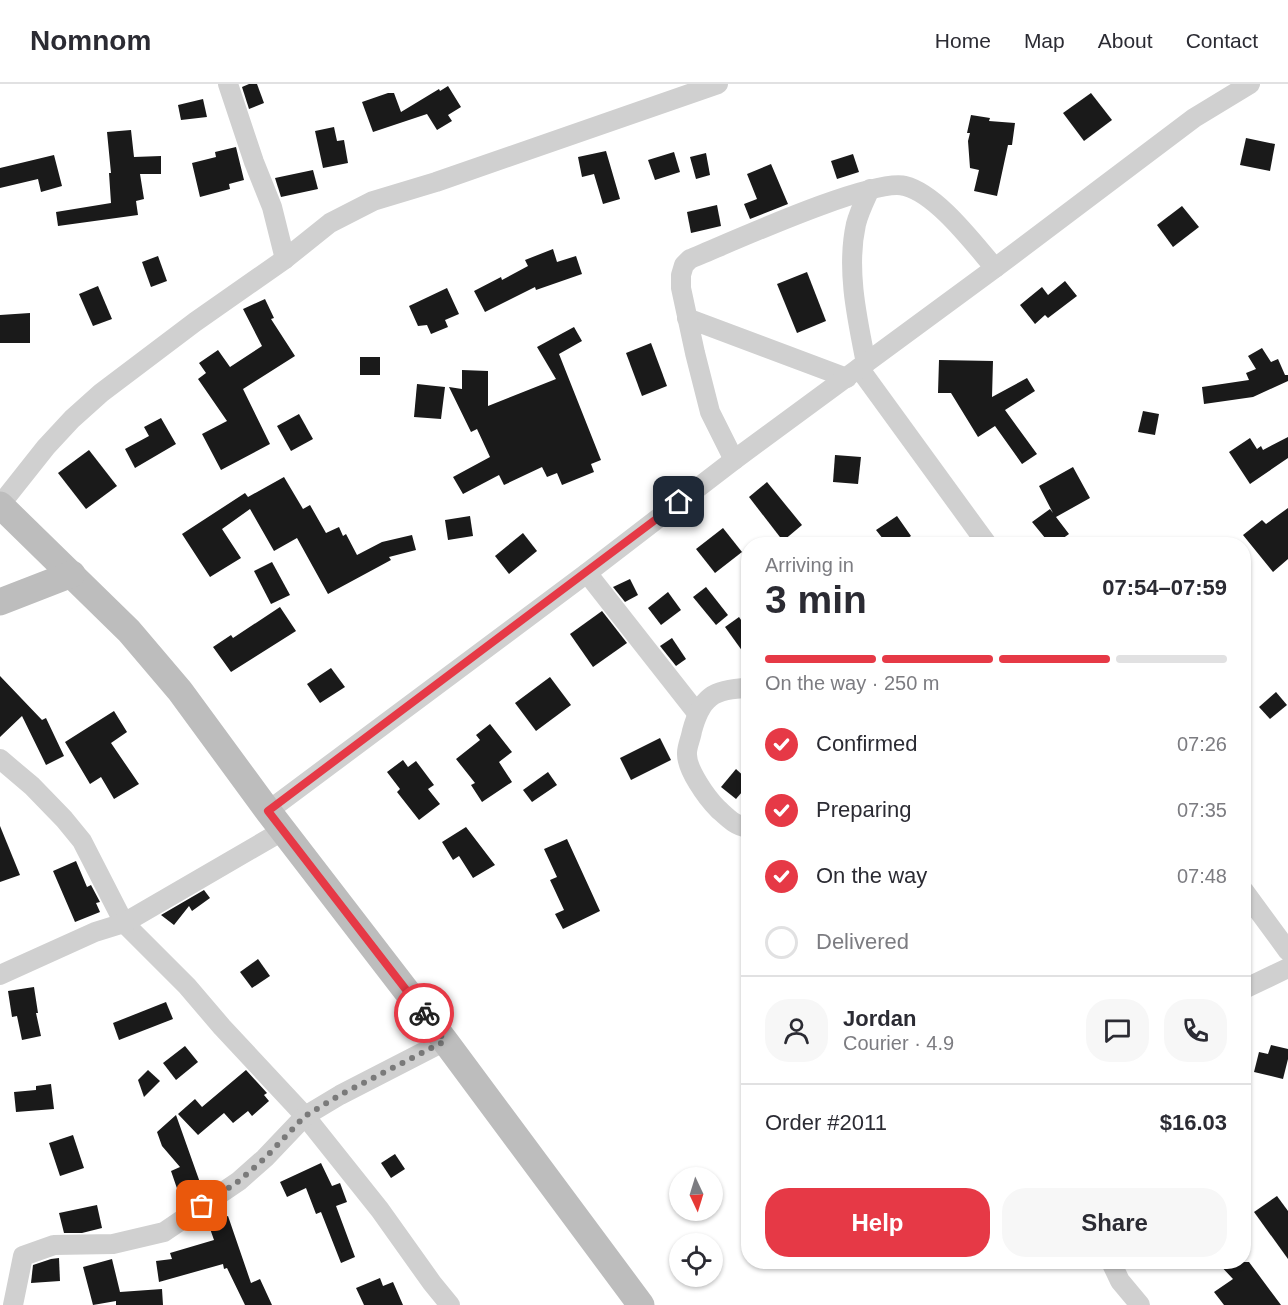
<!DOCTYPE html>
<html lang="en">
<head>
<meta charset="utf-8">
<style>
	:root { --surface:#fff; --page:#f7f7f7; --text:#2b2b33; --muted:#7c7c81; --line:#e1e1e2; --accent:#e63946 }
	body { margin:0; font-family:Arial,sans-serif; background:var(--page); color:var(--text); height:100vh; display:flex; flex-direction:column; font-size:22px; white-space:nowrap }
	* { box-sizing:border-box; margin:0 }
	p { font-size:20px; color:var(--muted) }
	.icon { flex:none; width:33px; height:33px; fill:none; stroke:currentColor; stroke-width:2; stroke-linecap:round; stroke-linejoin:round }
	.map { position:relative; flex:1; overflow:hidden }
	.sheet { position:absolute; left:741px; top:453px; width:510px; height:732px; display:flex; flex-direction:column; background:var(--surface); border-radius:24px; box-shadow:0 2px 4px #0004 }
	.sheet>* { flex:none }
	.needle { width:39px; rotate:176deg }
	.controls { position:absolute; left:669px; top:1083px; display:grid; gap:12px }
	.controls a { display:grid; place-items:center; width:54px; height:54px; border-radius:50%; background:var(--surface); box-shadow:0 2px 4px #0004; font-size:30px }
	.pin { position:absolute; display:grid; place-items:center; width:51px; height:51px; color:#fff; margin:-26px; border-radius:12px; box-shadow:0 3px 9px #0006 }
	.courier { position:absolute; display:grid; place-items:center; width:60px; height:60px; margin:-30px; border:4px solid #e63946; border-radius:50%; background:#fff; color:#222; box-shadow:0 2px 8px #0007 }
	.overview em { font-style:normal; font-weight:700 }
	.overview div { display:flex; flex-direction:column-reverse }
	.overview { display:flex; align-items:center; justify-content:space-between; height:102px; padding:0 24px }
	h1 { font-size:39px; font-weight:700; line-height:45px }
	.bar { display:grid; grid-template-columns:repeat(4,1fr); gap:9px 6px; align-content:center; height:72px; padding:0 24px }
	.bar i { height:8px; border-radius:4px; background:var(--line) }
	.bar .current { background:var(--accent) }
	.bar p { grid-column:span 4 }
	.line { display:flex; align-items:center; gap:15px; padding:0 24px; border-top:2px solid var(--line) }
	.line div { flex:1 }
	.round { display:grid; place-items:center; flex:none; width:63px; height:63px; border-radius:24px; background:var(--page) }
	ol { padding:0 24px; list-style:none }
	li { display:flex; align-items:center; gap:18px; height:66px }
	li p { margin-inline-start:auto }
	li .icon { padding:6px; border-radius:50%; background:var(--accent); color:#fff; stroke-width:4 }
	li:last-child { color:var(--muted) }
	li i { width:33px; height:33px; border:3px solid var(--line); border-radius:50% }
	.button { display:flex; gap:12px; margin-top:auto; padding:12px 24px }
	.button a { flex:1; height:69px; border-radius:24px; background:var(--accent); color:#fff; font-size:24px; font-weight:700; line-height:69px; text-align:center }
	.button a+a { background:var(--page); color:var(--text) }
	header { display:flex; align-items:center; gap:36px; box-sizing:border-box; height:84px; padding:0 30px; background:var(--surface); border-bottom:2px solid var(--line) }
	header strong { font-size:28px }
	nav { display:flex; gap:33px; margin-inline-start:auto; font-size:21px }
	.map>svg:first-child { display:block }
	.building { fill:#1a1a1a }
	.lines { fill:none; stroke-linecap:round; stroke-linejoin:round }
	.street { stroke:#d0d0d0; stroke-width:20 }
	.secondary { stroke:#bdbdbd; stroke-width:27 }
	.done { stroke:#7a7a7a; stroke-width:6; stroke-dasharray:0 10.8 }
	.route { stroke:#e63946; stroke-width:8 }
</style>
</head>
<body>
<header>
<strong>Nomnom</strong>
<nav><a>Home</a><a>Map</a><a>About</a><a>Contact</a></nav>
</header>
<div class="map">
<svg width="1288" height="1221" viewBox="0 0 1288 1221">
	<rect width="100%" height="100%" fill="#fff"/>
	<!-- building -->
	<g class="building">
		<polygon points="249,0 257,0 264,19 249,25 242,3"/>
		<polygon points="448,2 461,23 448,31 452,37 437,46 427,30 373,48 362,18 388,9 394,9 401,28 439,5 440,7"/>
		<polygon points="1091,9 1112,36 1084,57 1063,29"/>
		<polygon points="203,15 207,33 181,36 178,21"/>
		<polygon points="971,31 990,34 989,37 1015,39 1012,61 1008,61 997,112 974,107 979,86 970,84 968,57 970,49 967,49"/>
		<polygon points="334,43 337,57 344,56 348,79 323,84 315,47"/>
		<polygon points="131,46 134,73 161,72 161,90 140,90 144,115 136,117 138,131 58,142 56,128 111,119 109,89 111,89 107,48"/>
		<polygon points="1246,54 1275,60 1270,87 1240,81"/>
		<polygon points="236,63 244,96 229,100 230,105 200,113 192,79 216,73 215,68"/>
		<polygon points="606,67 620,115 603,120 594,90 582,93 578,73"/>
		<polygon points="674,68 680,88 655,96 648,76"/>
		<polygon points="706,69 710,91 696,95 690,73"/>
		<polygon points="853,70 859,88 837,95 831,77"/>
		<polygon points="54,71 62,102 41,108 38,95 0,104 0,84"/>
		<polygon points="771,80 788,120 750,135 744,120 757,115 747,90"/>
		<polygon points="313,86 318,105 281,113 275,94"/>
		<polygon points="717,121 721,142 691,149 687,128"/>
		<polygon points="1182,122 1199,143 1173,163 1157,141"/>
		<polygon points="553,165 557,178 576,172 582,190 536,206 535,203 485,228 474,207 501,193 502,196 528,182 525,176"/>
		<polygon points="158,172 167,197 151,203 142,178"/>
		<polygon points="807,188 826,237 797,249 777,200"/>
		<polygon points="1065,197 1077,212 1048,234 1045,231 1035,240 1020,221 1042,203 1048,211"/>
		<polygon points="98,202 112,235 93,242 79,210"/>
		<polygon points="447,204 459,230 445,236 448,243 431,250 427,241 418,242 409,222"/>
		<polygon points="265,215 274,234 271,235 295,272 243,305 270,360 221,386 202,350 227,337 198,295 206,289 199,279 218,266 230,283 262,262 243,225"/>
		<polygon points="30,229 30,259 0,259 0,231"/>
		<polygon points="574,243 582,257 559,270 601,376 591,380 594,388 562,401 557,389 547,393 542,383 504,401 499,391 463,410 453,393 490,373 477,345 471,348 449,303 462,305 462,286 488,287 488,322 556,295 537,263"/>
		<polygon points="651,259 667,302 642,312 626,269"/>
		<polygon points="1262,264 1271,278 1278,275 1285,291 1288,291 1288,297 1253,313 1204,320 1202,303 1249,296 1246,289 1256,285 1248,272"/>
		<rect x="360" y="273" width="20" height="18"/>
		<polygon points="939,276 993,277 992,313 1027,294 1035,307 1005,326 1037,370 1022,380 995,342 978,353 951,309 938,309"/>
		<polygon points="417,300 445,303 441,335 414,333"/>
		<polygon points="1143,327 1159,330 1155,351 1138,348"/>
		<polygon points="299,330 313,355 291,367 277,342"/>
		<polygon points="161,334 176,360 135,384 125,365 149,352 144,343"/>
		<polygon points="1288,353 1288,374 1250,400 1229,368 1250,354 1257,365 1261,362 1263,366"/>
		<polygon points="89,366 117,402 86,425 58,389"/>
		<polygon points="835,371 861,373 858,400 833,398"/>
		<polygon points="1073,383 1090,414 1056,433 1069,450 1055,460 1050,460 1032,438 1050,425 1053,429 1039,402"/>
		<polygon points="284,393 303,425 310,421 326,449 339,443 343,452 346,450 357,471 382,458 412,451 416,466 389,473 391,476 328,510 297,454 274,467 250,425 222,445 241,474 210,493 182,450 245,409 248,413"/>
		<polygon points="767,398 802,441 783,457 749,413"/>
		<polygon points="1288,424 1288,475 1273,488 1243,451 1262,436 1266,440"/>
		<polygon points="470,432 473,452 448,456 445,436"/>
		<polygon points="897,432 911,452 908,454 912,460 887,460 876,446"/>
		<polygon points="723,444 742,468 715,489 696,465"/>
		<polygon points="523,449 537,467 509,490 495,472"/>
		<polygon points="272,478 290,511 271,520 254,487"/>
		<polygon points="630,495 638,511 625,518 613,503"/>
		<polygon points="706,503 728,531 716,541 693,513"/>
		<polygon points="668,508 681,526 661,541 648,524"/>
		<polygon points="280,523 296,547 231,588 213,563 231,551 233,554"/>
		<polygon points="602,527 627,559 593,583 570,550"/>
		<polygon points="739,533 748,546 748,575 725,543"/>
		<polygon points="672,554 686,575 676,582 660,562"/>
		<polygon points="331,584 345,603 320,619 307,600"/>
		<polygon points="0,592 42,636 46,634 64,672 46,681 22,632 0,653"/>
		<polygon points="550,593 571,621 536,647 515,619"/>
		<polygon points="1276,608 1287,621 1270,635 1259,623"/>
		<polygon points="114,627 127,648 111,659 139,700 114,715 101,693 90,700 65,658"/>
		<polygon points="490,640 512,668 499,678 512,698 482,718 471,701 475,699 456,675 480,656 476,651"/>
		<polygon points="660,654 671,676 631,696 620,674"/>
		<polygon points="403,676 408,683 416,677 434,701 428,705 440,720 419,736 397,708 400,705 387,688"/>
		<polygon points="736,685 748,696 748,701 736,715 721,703"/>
		<polygon points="548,688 557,701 532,718 523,706"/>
		<polygon points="0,742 20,791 0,798"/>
		<polygon points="466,743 495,781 473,794 459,772 453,776 442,758"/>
		<polygon points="567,755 600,827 563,845 555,830 564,826 550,796 557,793 544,765"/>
		<polygon points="76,777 87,803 91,801 100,818 96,819 100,828 75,838 53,787"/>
		<polygon points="204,806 210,814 192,827 189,822 174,841 161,831"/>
		<polygon points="258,875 270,892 252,904 240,888"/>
		<polygon points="34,903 38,929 36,929 41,952 22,956 17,932 12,933 8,907"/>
		<polygon points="166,918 173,935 119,956 113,939"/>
		<polygon points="1271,961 1288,965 1288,975 1283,995 1254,988 1259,968 1268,970"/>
		<polygon points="185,962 198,978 176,996 163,979"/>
		<polygon points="148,986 160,997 144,1013 138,996"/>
		<polygon points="246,986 267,1009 264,1011 269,1017 252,1032 248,1027 233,1039 224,1029 198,1051 178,1030 195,1015 202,1023"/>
		<polygon points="51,1000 54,1025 16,1028 14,1008 36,1006 36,1002"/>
		<polygon points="176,1031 203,1107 181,1116 171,1087 180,1083 162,1062 157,1048"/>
		<polygon points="73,1051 84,1084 60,1092 49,1059"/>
		<polygon points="395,1070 405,1085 391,1094 381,1079"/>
		<polygon points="321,1079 332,1102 340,1099 347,1118 336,1122 355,1173 341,1179 321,1128 316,1130 306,1104 287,1113 280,1098"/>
		<polygon points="1277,1112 1288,1127 1288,1175 1254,1128"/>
		<polygon points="97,1121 102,1144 82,1149 64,1149 59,1129"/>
		<polygon points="228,1132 251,1199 260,1195 272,1221 245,1221 227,1184 224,1185 223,1180 159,1198 156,1177 172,1175 170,1169 214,1156 208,1139"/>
		<polygon points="59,1174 60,1197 31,1199 33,1181 51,1175"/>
		<polygon points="112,1175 120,1208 162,1205 163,1221 116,1221 116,1217 93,1221 83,1183"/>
		<polygon points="1217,1178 1249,1178 1281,1221 1224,1221 1214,1208 1233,1195"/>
		<polygon points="380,1194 383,1202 393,1198 403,1221 364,1221 356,1204"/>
	</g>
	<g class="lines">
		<!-- street -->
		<g class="street">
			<polyline points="228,0 254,78 272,123 285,175"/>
			<polyline points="687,234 847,294"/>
			<path d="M866,279C857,234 846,185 856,140C859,128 865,116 870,105"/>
			<polyline points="859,284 987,460"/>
			<path d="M734,376L710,328L695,269L681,204V191L684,181L690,175C727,160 873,93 905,102C937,110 974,160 995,184"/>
			<polyline points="0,421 46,363 72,335 101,309 195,238 285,175 330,139 373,117 436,98 718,0"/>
			<polyline points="587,489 697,629"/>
			<path d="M748,604C713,605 701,613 692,647C691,654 687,662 687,669C686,685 707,714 718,725C728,734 735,742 748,744"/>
			<polyline points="0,675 32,702 64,735 82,757 124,839 187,902 222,943 305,1032 380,1126 432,1199 450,1221"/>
			<polyline points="268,727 587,489 734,376 995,184 1194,34 1250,0"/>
			<polyline points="1244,807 1288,867"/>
			<polyline points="0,891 95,848 124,839 284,746"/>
			<polyline points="1244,905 1288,884"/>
			<polyline points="1111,1178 1120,1197 1140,1221"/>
			<polyline points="13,1221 23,1172 54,1161 113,1160 164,1148 239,1097 265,1074 305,1032 340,1011 445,957"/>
		</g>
		<!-- secondary -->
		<g class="secondary">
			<polyline points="0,421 129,547 180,607 268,727 445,957 641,1221"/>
			<polyline points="0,518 72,490"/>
		</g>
	</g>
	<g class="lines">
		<!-- done -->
		<polyline class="done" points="202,1122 239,1097 265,1074 305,1032 340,1011 445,957 424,929"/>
		<!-- route -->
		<polyline class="route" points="424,929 268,727 679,418"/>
	</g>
</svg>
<div class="controls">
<a><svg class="needle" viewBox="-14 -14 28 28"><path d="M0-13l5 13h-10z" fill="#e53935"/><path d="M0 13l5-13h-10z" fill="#7c7c81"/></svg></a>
<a><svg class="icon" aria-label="locate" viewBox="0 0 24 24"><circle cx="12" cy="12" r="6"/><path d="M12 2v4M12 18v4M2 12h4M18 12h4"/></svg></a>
</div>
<div class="pin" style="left:202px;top:1122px;background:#ea580c"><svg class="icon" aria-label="bag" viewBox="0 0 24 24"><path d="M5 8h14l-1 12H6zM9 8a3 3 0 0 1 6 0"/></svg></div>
<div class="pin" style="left:679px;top:418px;background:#1f2937"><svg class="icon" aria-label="home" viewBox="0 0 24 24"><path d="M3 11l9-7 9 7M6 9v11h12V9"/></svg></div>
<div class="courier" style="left:424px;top:929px"><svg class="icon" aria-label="bike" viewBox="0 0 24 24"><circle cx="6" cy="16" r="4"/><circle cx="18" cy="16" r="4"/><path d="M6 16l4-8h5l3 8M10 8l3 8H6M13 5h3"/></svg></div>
<section class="sheet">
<div class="overview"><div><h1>3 min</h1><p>Arriving in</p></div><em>07:54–07:59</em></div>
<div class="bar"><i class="current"></i><i class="current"></i><i class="current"></i><i></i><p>On the way · 250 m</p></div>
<ol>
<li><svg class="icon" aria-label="check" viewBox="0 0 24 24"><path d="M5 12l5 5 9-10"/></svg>Confirmed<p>07:26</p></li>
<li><svg class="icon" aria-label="check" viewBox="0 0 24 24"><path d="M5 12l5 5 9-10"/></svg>Preparing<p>07:35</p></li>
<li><svg class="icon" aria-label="check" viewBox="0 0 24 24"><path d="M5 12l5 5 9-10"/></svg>On the way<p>07:48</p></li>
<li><i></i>Delivered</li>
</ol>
<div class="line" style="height:108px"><a class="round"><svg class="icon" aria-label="person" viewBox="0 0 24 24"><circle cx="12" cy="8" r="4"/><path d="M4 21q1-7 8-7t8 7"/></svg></a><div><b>Jordan</b><p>Courier · 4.9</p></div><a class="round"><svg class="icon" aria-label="chat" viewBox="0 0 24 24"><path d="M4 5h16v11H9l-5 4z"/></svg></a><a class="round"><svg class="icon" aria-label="phone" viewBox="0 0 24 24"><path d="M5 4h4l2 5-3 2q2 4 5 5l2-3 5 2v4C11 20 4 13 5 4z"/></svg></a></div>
<div class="line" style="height:78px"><div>Order #2011</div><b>$16.03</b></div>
<div class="button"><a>Help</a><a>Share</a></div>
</section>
</div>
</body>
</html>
